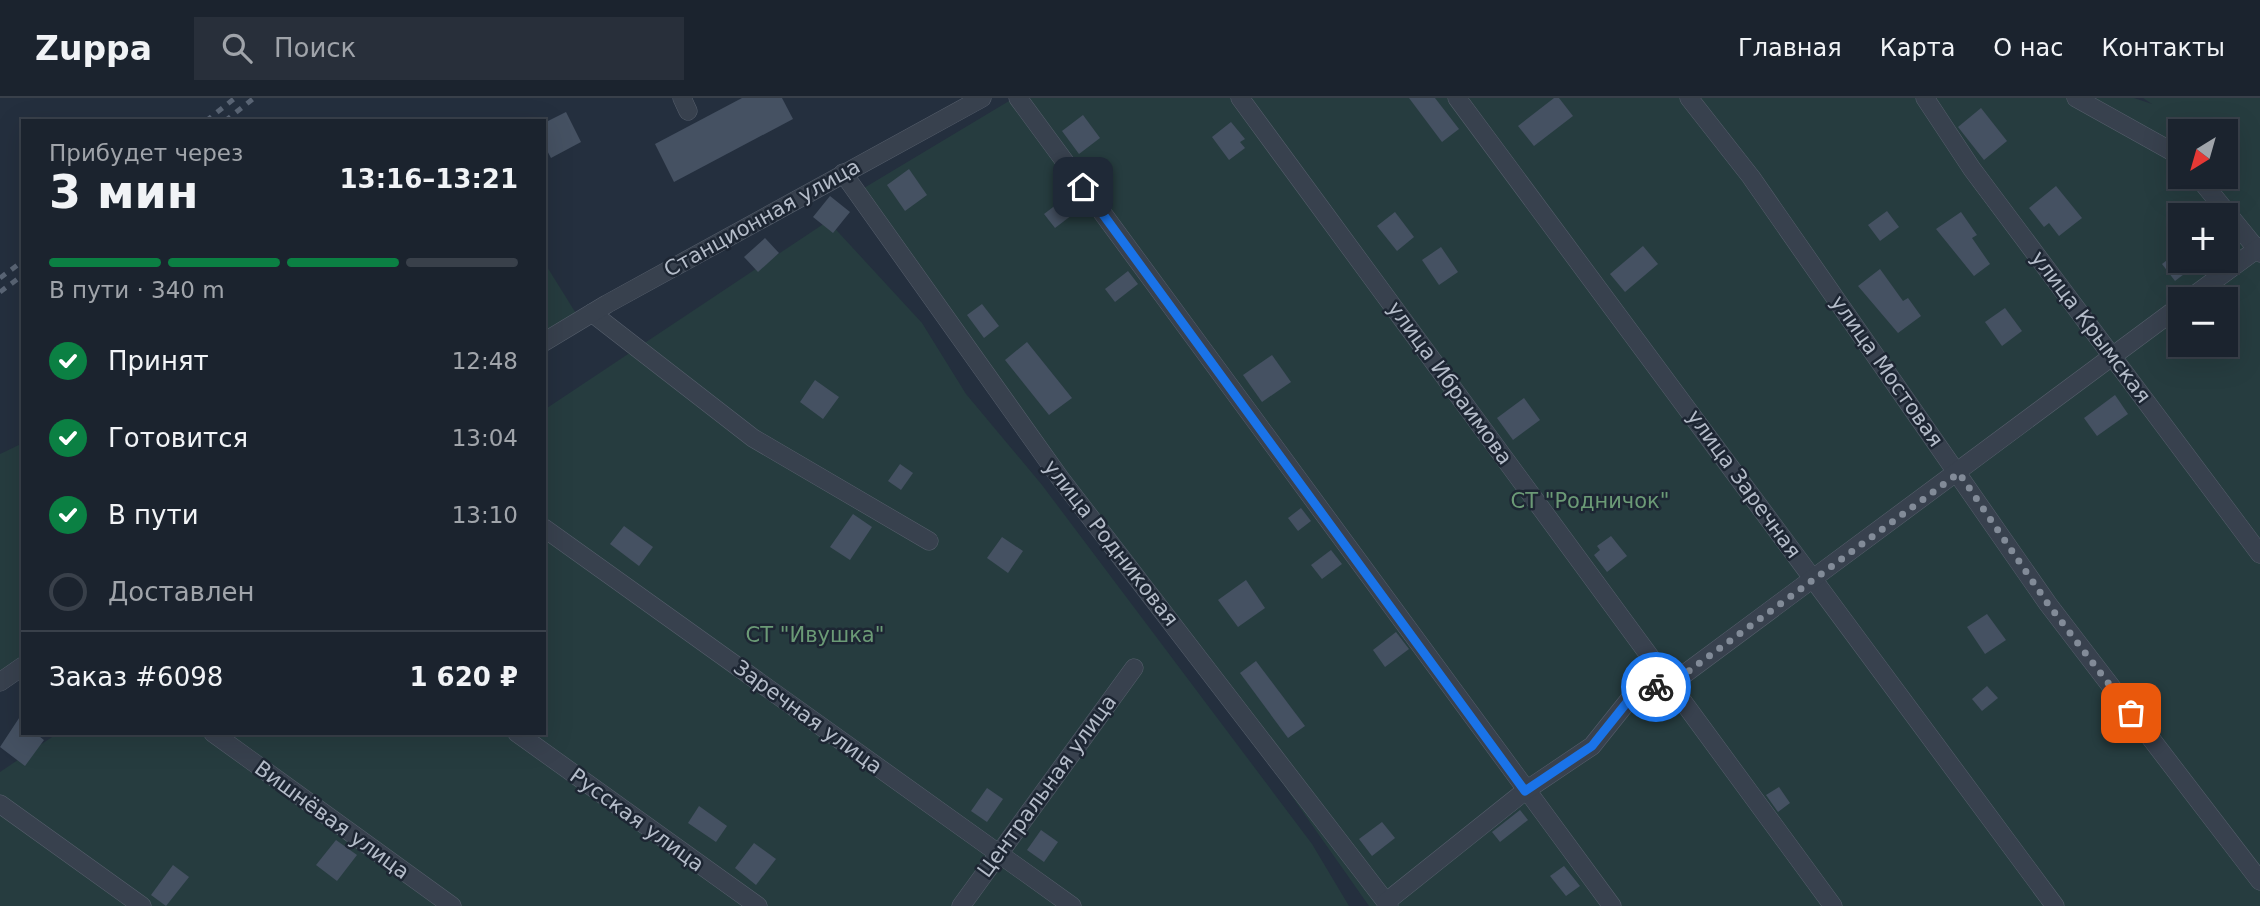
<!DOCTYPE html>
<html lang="ru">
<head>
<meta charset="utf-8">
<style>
	:root { --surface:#1b232e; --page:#282f3a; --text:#f1f3f6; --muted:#a0a4aa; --line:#39404a; --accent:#0b8043 }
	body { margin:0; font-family:"DejaVu Sans",sans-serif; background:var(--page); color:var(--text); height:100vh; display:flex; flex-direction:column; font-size:26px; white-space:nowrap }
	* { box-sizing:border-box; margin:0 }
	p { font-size:23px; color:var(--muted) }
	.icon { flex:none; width:38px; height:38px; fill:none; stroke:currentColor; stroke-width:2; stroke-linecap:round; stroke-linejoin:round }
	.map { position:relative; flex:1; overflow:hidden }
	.sheet { position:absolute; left:21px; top:21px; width:525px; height:616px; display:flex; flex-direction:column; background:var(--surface); border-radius:0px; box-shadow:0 7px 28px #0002,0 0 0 2px var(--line) }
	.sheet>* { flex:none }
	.needle { width:46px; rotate:217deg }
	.tools { position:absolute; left:2168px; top:21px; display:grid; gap:14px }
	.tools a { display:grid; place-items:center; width:70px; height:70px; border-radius:0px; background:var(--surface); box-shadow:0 7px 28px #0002,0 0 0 2px var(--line); font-size:35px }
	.pin { position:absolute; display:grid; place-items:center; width:60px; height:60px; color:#fff; margin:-30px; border-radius:14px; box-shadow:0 4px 10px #0006 }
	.courier { position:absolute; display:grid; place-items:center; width:70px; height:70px; margin:-35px; border:5px solid #1a73e8; border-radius:50%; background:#fff; color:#222; box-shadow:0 2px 9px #0007 }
	.head em { font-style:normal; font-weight:800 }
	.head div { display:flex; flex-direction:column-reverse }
	.head { display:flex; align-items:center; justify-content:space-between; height:119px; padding:0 28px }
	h1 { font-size:46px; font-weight:800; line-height:52px }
	.bar { display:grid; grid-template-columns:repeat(4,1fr); gap:10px 7px; align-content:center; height:84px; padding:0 28px }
	.bar i { height:9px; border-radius:5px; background:var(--line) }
	.bar .selected { background:var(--accent) }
	.bar p { grid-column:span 4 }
	.line { display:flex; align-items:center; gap:18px; padding:0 28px; border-top:2px solid var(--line) }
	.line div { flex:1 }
	ol { padding:0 28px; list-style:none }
	li { display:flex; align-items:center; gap:21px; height:77px }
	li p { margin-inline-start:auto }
	li .icon { padding:7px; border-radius:50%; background:var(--accent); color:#fff; stroke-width:4 }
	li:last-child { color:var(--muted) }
	li i { width:38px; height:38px; border:4px solid var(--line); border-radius:50% }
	header { display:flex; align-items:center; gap:42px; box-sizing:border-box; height:98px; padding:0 35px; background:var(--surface); border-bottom:2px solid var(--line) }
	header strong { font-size:33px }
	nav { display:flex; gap:38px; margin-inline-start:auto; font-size:24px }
	.search { width:490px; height:63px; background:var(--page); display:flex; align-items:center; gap:18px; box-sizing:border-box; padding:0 24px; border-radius:0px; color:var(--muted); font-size:26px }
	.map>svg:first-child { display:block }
	.green { fill:#263c3f; fill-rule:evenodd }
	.building { fill:#455162 }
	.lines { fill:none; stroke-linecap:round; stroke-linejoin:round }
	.minor-casing { stroke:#565f6c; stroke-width:19 }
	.minor { stroke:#38414e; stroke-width:18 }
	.rail { stroke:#5a6575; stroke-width:5; stroke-dasharray:7 7; stroke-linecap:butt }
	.done { stroke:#828b98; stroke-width:7; stroke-dasharray:0 12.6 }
	.route { stroke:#1a73e8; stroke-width:9 }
	.labels { text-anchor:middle; stroke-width:5; stroke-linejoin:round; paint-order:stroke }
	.street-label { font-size:21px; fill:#b4bcc9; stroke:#1d2633 }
	.park-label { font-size:21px; fill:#6b9a76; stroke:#1d2633 }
</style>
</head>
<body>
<header>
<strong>Zuppa</strong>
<div class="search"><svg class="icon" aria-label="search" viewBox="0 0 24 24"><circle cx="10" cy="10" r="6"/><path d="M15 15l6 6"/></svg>Поиск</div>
<nav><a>Главная</a><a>Карта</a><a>О нас</a><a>Контакты</a></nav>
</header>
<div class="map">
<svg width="2260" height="808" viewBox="0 0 2260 808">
	<rect width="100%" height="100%" fill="#242f3e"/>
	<!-- green -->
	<g class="green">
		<path d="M1014,0H2134L2152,6L2143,0H2260V808H1369L864,90ZM2180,33H2226V79H2180ZM2180,117H2226V163H2180ZM2180,201H2226V247H2180Z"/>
		<polygon points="828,123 922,225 966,296 1042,387 1312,746 1349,808 0,808 0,674 58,635 544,635 544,312"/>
		<polygon points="544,164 577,217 544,236"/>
		<polygon points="23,345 23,560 0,576 0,356"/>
	</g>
	<!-- building -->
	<g class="building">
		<polygon points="742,0 782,0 793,21 674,84 655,46"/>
		<polygon points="1409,0 1435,0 1459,31 1442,44"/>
		<polygon points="1554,0 1559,0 1573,18 1534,48 1518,28"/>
		<polygon points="1981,10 2007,43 1984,62 1958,29"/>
		<polygon points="566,14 581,44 551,60 544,47 544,25"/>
		<polygon points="1083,17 1100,40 1079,56 1062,33"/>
		<polygon points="1231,24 1245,41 1240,44 1245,50 1229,62 1212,39"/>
		<polygon points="909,71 927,97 905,113 887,87"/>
		<polygon points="2056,88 2082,120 2059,138 2049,125 2044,129 2029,110"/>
		<polygon points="830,98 850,114 833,135 813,119"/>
		<polygon points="1061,103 1072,117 1055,130 1044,116"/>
		<polygon points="1887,113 1899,129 1880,143 1868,127"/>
		<polygon points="1395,114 1414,139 1397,153 1377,128"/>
		<polygon points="1961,114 1977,137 1972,140 1990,166 1974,178 1936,131"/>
		<polygon points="765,140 779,155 758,174 744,159"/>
		<polygon points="1643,148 1658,166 1625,194 1610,176"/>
		<polygon points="1441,149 1458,174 1439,187 1422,162"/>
		<polygon points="2175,156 2188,173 2175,183 2162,166"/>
		<polygon points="1880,171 1903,203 1908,200 1921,218 1898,235 1858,188"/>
		<polygon points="1128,173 1138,186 1115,204 1105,191"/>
		<polygon points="982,206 999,228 984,240 967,217"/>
		<polygon points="2005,210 2022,233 2002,248 1985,224"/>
		<polygon points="1027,244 1072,300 1049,317 1005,262"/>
		<polygon points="1272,257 1291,284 1262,304 1243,277"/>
		<polygon points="815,282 839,299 823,321 800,304"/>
		<polygon points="2115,297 2128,316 2097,338 2084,320"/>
		<polygon points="1524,300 1540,322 1513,342 1497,320"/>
		<polygon points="900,366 913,375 901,392 888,383"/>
		<polygon points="1301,410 1311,423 1298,433 1288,420"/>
		<polygon points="853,416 872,429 850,462 830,449"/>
		<polygon points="624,428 653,449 639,468 610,446"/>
		<polygon points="1611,438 1627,458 1607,474 1594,457 1600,452 1597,448"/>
		<polygon points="1002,439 1023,453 1008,475 987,460"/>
		<polygon points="1331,452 1342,466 1322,481 1311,467"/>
		<polygon points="1246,482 1265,510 1238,529 1218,502"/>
		<polygon points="1987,516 2006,542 1985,556 1967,529"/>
		<polygon points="1396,534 1409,551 1385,569 1373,552"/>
		<polygon points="1256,563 1305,628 1288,640 1240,575"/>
		<polygon points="1987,588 1998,600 1982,613 1972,601"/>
		<polygon points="23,614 23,635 35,635 44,642 25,668 0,649"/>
		<polygon points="1779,689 1790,705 1778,714 1766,697"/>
		<polygon points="987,690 1003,701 987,724 971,713"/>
		<polygon points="699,708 727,728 716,744 688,725"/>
		<polygon points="1520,712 1528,722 1500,744 1492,734"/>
		<polygon points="1382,724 1395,740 1372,758 1359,741"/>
		<polygon points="1041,732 1058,744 1044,764 1027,752"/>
		<polygon points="336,742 357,757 337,783 316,767"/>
		<polygon points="754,745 776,761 756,787 735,770"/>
		<polygon points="173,767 189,779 166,808 151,797"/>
		<polygon points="1564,768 1580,788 1566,798 1550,778"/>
	</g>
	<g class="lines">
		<!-- minor casing -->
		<g class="minor-casing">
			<g id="minor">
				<polyline points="682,0 688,13"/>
				<polyline points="1018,0 1612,808"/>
				<polyline points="1240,0 1833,808"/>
				<polyline points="1457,0 2055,808"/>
				<polyline points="1689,0 1751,79 2048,506 2260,783"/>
				<polyline points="1925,0 1972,71 2260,456"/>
				<polyline points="2076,0 2180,58"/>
				<polyline points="843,75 1060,380 1389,808"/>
				<polyline points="2198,79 2260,155"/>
				<polyline points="2189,201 2260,149"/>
				<polyline points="592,215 753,340 929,443"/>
				<polyline points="544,244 607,206 982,0"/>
				<polyline points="544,430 1072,808"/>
				<polyline points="0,584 23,568"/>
				<polyline points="213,635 452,808"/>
				<polyline points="517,635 758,808"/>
				<polyline points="0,706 142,808"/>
				<polyline points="1386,804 1525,693 1592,648 1636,593 1671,586 2180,208"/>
				<polyline points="961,808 1134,570"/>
			</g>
		</g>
		<!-- minor -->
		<use href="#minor" class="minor"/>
		<!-- rail -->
		<g class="rail">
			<polyline points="206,23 235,0"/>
			<polyline points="225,23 254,0"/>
			<polyline points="0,180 23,163"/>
			<polyline points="0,194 23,177"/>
		</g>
	</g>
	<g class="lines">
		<!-- done -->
		<polyline class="done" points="1656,589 1671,586 1959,375 2048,506 2131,615"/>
		<!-- route -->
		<polyline class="route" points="1083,89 1525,693 1592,648 1636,593 1656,589"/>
	</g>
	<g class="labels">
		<!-- street labels -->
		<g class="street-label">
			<text transform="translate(762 120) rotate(-29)" y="7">Станционная улица</text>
			<text transform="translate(2091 229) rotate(53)" y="7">улица Крымская</text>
			<text transform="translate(1887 273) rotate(55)" y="7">улица Мостовая</text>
			<text transform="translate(1450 285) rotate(54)" y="7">улица Ибраимова</text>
			<text transform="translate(1744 386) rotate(54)" y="7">улица Заречная</text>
			<text transform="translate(1111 445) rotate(52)" y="7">улица Родниковая</text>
			<text transform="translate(808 619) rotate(36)" y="7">Заречная улица</text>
			<text transform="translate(1047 688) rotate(-54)" y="7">Центральная улица</text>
			<text transform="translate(332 722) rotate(36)" y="7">Вишнёвая улица</text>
			<text transform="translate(637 722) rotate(36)" y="7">Русская улица</text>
		</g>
		<!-- park labels -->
		<g class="park-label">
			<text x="1590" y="410">СТ "Родничок"</text>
			<text x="815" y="544">СТ "Ивушка"</text>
		</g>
	</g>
</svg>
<div class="tools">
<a><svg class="needle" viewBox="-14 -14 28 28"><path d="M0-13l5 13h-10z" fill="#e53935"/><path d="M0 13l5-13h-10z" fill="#a0a4aa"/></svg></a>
<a>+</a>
<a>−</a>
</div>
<div class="pin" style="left:2131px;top:615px;background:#ea580c"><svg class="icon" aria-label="bag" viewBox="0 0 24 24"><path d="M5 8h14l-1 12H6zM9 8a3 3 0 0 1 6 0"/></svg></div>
<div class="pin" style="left:1083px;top:89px;background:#1f2937"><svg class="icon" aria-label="home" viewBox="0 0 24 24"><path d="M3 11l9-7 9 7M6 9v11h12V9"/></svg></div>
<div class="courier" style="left:1656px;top:589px"><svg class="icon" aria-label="bike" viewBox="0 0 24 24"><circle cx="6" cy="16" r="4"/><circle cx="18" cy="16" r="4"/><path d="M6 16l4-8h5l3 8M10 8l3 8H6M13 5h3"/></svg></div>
<section class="sheet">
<div class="head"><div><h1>3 мин</h1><p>Прибудет через</p></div><em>13:16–13:21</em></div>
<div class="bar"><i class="selected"></i><i class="selected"></i><i class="selected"></i><i></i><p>В пути · 340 m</p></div>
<ol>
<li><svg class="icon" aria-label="check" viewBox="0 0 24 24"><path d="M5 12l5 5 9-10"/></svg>Принят<p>12:48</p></li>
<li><svg class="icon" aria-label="check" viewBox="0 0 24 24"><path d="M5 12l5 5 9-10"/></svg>Готовится<p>13:04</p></li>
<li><svg class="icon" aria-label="check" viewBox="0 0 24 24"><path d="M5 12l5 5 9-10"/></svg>В пути<p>13:10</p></li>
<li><i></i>Доставлен</li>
</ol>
<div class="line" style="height:91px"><div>Заказ #6098</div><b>1 620 ₽</b></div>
</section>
</div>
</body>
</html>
